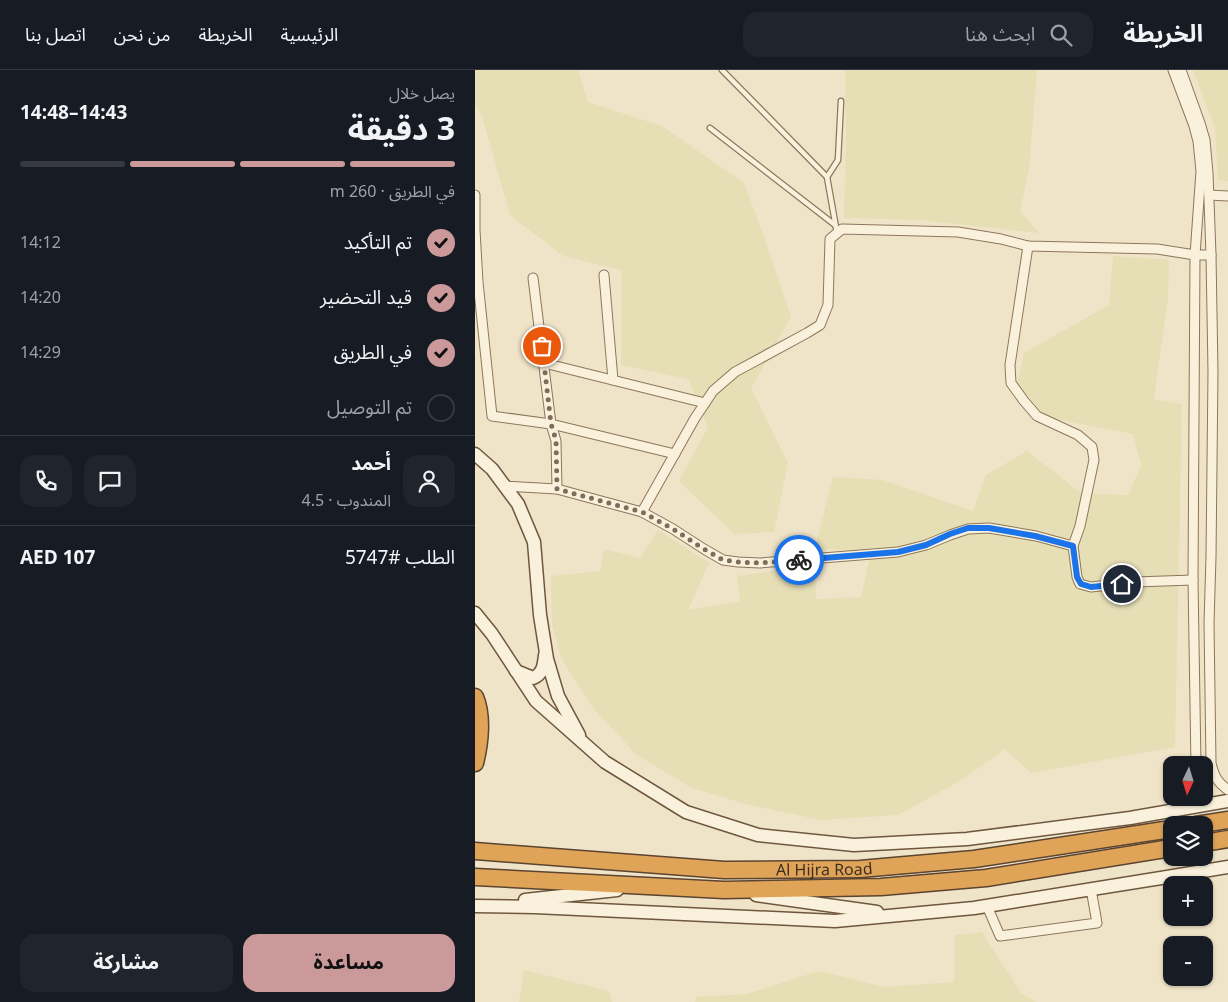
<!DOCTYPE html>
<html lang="ar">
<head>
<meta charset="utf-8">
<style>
	:root { --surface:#171b24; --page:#20242c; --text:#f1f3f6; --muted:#9ea1a6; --line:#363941; --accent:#cc999b }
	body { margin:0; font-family:Georgia,"Noto Sans Arabic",serif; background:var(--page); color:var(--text); direction:rtl; height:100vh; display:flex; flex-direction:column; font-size:19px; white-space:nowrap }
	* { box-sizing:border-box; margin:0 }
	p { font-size:16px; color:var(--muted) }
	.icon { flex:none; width:28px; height:28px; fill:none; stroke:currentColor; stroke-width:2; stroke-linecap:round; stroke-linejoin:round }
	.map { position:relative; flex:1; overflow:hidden; direction:ltr }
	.panel { display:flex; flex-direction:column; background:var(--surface); width:475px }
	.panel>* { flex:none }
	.needle { width:32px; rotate:184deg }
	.fabs { position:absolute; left:688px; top:686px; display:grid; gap:10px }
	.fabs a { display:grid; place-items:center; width:50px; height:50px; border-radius:10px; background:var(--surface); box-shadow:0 1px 4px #0004; font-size:25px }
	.pin { position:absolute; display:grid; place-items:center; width:42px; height:42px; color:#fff; margin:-21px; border:2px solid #fff; border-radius:50%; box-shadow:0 1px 5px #0007 }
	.courier { position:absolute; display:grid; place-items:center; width:50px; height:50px; margin:-25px; border:4px solid #1a73e8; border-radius:50%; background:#fff; color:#222; box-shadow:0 1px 6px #0007 }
	.headline em { font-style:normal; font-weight:700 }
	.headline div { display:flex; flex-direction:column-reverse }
	.headline { display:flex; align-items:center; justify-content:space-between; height:85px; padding:0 20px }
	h1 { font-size:32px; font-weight:700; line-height:38px }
	.bar { display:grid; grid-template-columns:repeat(4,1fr); gap:8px 5px; align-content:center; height:60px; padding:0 20px }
	.bar i { height:6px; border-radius:4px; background:var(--line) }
	.bar .on { background:var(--accent) }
	.bar p { grid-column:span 4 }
	.line { display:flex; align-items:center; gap:12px; padding:0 20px; border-top:1px solid var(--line) }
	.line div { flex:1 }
	.round { display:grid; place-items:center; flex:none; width:52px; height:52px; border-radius:15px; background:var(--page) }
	ol { padding:0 20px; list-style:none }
	li { display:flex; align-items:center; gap:15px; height:55px }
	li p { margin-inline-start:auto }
	li .icon { padding:5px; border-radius:50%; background:var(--accent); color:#111; stroke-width:4 }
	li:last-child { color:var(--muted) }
	li i { width:28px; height:28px; border:2px solid var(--line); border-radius:50% }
	.primary-button { display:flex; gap:10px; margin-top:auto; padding:10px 20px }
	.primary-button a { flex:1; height:58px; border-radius:15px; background:var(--accent); color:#111; font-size:20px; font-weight:700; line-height:58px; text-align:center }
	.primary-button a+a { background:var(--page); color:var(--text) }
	header { display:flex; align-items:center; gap:30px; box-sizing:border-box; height:70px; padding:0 25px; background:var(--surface); border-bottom:1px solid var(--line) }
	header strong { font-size:24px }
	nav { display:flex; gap:28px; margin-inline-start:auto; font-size:18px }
	.search { width:350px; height:45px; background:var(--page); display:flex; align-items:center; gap:12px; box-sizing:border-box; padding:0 18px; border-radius:15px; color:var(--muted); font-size:19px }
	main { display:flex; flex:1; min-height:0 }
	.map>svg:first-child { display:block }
	.farmland { fill:#e6deb5 }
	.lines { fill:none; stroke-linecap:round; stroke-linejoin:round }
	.lane-casing { stroke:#8d765c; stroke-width:7 }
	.street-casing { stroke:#8d765c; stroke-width:11 }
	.secondary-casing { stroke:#6f573f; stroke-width:15 }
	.highway-casing { stroke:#5b4430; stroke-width:19 }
	.lane { stroke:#faf1dc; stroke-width:4.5 }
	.street { stroke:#faf1dc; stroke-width:9 }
	.secondary { stroke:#faf1dc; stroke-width:12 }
	.highway { stroke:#e0a458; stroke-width:16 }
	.done { stroke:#7c6e5b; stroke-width:5; stroke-dasharray:0 9 }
	.route { stroke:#1a73e8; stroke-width:6 }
	.labels { text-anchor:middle; stroke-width:4; stroke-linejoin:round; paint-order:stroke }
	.street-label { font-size:16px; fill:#3d2e20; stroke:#f7eed8 }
</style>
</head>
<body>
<header>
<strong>الخريطة</strong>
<div class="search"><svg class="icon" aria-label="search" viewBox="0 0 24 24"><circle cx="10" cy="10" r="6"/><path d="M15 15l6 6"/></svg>ابحث هنا</div>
<nav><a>الرئيسية</a><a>الخريطة</a><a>من نحن</a><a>اتصل بنا</a></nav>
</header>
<main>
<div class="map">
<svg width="753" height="932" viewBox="0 0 753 932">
	<rect width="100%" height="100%" fill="#f0e4c8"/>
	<!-- farmland -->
	<g class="farmland">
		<polygon points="0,0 103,0 113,32 187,56 269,113 287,161 316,247 276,318 313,393 299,462 259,464 204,411 233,357 213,309 146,295 146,200 88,186 35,145 7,46 0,34"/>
		<polygon points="370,0 562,0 554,99 545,141 564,163 445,150 369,148 371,67"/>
		<polygon points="718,0 753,0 753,111 743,110 740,58"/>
		<polygon points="638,186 694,190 693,228 679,329 707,334 700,677 556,703 530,679 488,709 423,745 346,750 270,734 215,717 161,684 118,638 87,590 77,554 76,506 125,501 129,479 165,488 183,460 234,493 213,540 265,531 262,506 340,495 341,529 386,527 396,482 340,478 358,407 408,410 498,441 511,405 552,381 606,423 653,425 666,395 658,364 570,347 542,313 549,283 634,235"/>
		<polygon points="507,862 546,923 561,932 220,932 221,927 272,924 344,901 409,917 479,912 480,865"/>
		<polygon points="49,900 134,921 137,932 44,932"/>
	</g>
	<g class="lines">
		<!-- lane casing -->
		<g class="lane-casing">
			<g id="lane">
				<polyline points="247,0 352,107 362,163"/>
				<polyline points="235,58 360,155"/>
				<polyline points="352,107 363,90 366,31"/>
			</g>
		</g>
		<!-- street casing -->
		<g class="street-casing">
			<g id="street">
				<polyline points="698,0 719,56 723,71 726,101 720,185 718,510 721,695"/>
				<path d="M706,0L725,53L730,70L733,103L736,185L738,302L736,487L734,553L736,693C739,706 742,712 753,720"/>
				<polyline points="0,125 0,160 3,212 17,346 76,354 200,384"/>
				<polyline points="734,125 753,126"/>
				<polyline points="553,176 535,295 536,313 549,331 562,346 603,365 617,377 619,390 605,456 598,476 602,507 605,514 616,517 660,512 718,510"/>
				<polyline points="129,205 138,310"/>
				<polyline points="58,208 76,354 81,371 82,419"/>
				<polyline points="69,293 230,333"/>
				<polyline points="29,416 82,419 167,442 198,459 229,479 248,490 263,492 285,493 423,482 451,475 475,465 493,459 514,458 561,466 598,476"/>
				<polyline points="167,442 220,348 238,321 260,302 332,263 345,255 353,235 355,169 367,159 483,162 526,169 553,176 682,179 720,185 736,185"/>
				<polyline points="694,740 709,728"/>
				<polyline points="512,836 525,866 622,853 616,819"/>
			</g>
		</g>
		<!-- secondary casing -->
		<g class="secondary-casing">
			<g id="secondary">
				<polyline points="0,384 17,399 43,434 59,472 65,545 72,589 83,626 104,665"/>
				<polyline points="0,543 17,564 61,631 130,692 211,742 283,765 379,775 492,769 655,748 753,731"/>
				<path d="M41,601L58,608C68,604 69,595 70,585"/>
				<polyline points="281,825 402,842"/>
				<polyline points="50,830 142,820"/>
				<polyline points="0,836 60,837 360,851 499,838 686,808 753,797"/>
			</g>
		</g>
		<!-- highway casing -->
		<g class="highway-casing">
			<g id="highway">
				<path d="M0,627C8,646 5,673 0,693"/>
				<polyline points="721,755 753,750"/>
				<polyline points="729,773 753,769"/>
				<path id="s1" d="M0,781L249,800L385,799L499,789L696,759"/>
				<polyline points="0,807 249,820 406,817 511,808 696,778"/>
			</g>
		</g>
		<!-- lane -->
		<use href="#lane" class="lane"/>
		<!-- street -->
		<use href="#street" class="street"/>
		<!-- secondary -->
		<use href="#secondary" class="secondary"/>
		<!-- highway -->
		<use href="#highway" class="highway"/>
	</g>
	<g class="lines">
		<!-- done -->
		<polyline class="done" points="67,276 76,354 81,370 82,419 167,442 198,459 229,479 248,490 263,492 285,493 324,490"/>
		<!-- route -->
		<polyline class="route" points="324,490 423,482 451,475 475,464 493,458 514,458 560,466 598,476 602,507 606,514 616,517 647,514"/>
	</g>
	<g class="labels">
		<!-- street labels -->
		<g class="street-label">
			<text dy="6" stroke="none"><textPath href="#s1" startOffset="350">Al Hijra Road</textPath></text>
		</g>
	</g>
</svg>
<div class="fabs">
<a><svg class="needle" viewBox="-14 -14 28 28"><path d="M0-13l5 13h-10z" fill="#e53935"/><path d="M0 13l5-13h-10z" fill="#9ea1a6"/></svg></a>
<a><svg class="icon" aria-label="layers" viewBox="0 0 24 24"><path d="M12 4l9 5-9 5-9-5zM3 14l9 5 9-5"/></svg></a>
<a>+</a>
<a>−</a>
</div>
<div class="pin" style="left:67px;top:276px;background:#ea580c"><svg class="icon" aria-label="bag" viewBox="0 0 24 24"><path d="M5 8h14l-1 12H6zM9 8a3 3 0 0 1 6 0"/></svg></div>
<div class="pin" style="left:647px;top:514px;background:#1f2937"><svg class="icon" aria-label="home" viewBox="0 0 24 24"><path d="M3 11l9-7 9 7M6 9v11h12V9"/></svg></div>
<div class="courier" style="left:324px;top:490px"><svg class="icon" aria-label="bike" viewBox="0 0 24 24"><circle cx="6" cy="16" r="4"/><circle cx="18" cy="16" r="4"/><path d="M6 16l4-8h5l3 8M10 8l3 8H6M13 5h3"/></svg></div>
</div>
<section class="panel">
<div class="headline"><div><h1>3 دقيقة</h1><p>يصل خلال</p></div><em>14:43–14:48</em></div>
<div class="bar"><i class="on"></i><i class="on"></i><i class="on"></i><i></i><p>في الطريق · 260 m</p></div>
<ol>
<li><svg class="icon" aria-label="check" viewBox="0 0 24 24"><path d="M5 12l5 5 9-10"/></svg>تم التأكيد<p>14:12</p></li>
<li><svg class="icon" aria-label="check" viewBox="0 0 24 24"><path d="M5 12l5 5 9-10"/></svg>قيد التحضير<p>14:20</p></li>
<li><svg class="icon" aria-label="check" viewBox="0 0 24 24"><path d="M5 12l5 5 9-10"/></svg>في الطريق<p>14:29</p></li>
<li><i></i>تم التوصيل</li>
</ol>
<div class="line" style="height:90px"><a class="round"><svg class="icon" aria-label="person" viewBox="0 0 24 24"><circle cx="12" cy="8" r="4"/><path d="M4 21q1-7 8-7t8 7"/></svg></a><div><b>أحمد</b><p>المندوب · 4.5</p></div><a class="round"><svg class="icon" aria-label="chat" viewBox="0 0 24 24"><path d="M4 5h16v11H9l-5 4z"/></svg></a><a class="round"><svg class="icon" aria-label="phone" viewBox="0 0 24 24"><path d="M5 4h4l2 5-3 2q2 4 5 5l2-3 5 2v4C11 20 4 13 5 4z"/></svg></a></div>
<div class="line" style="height:65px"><div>الطلب #5747</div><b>AED 107</b></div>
<div class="primary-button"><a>مساعدة</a><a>مشاركة</a></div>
</section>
</main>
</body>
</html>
